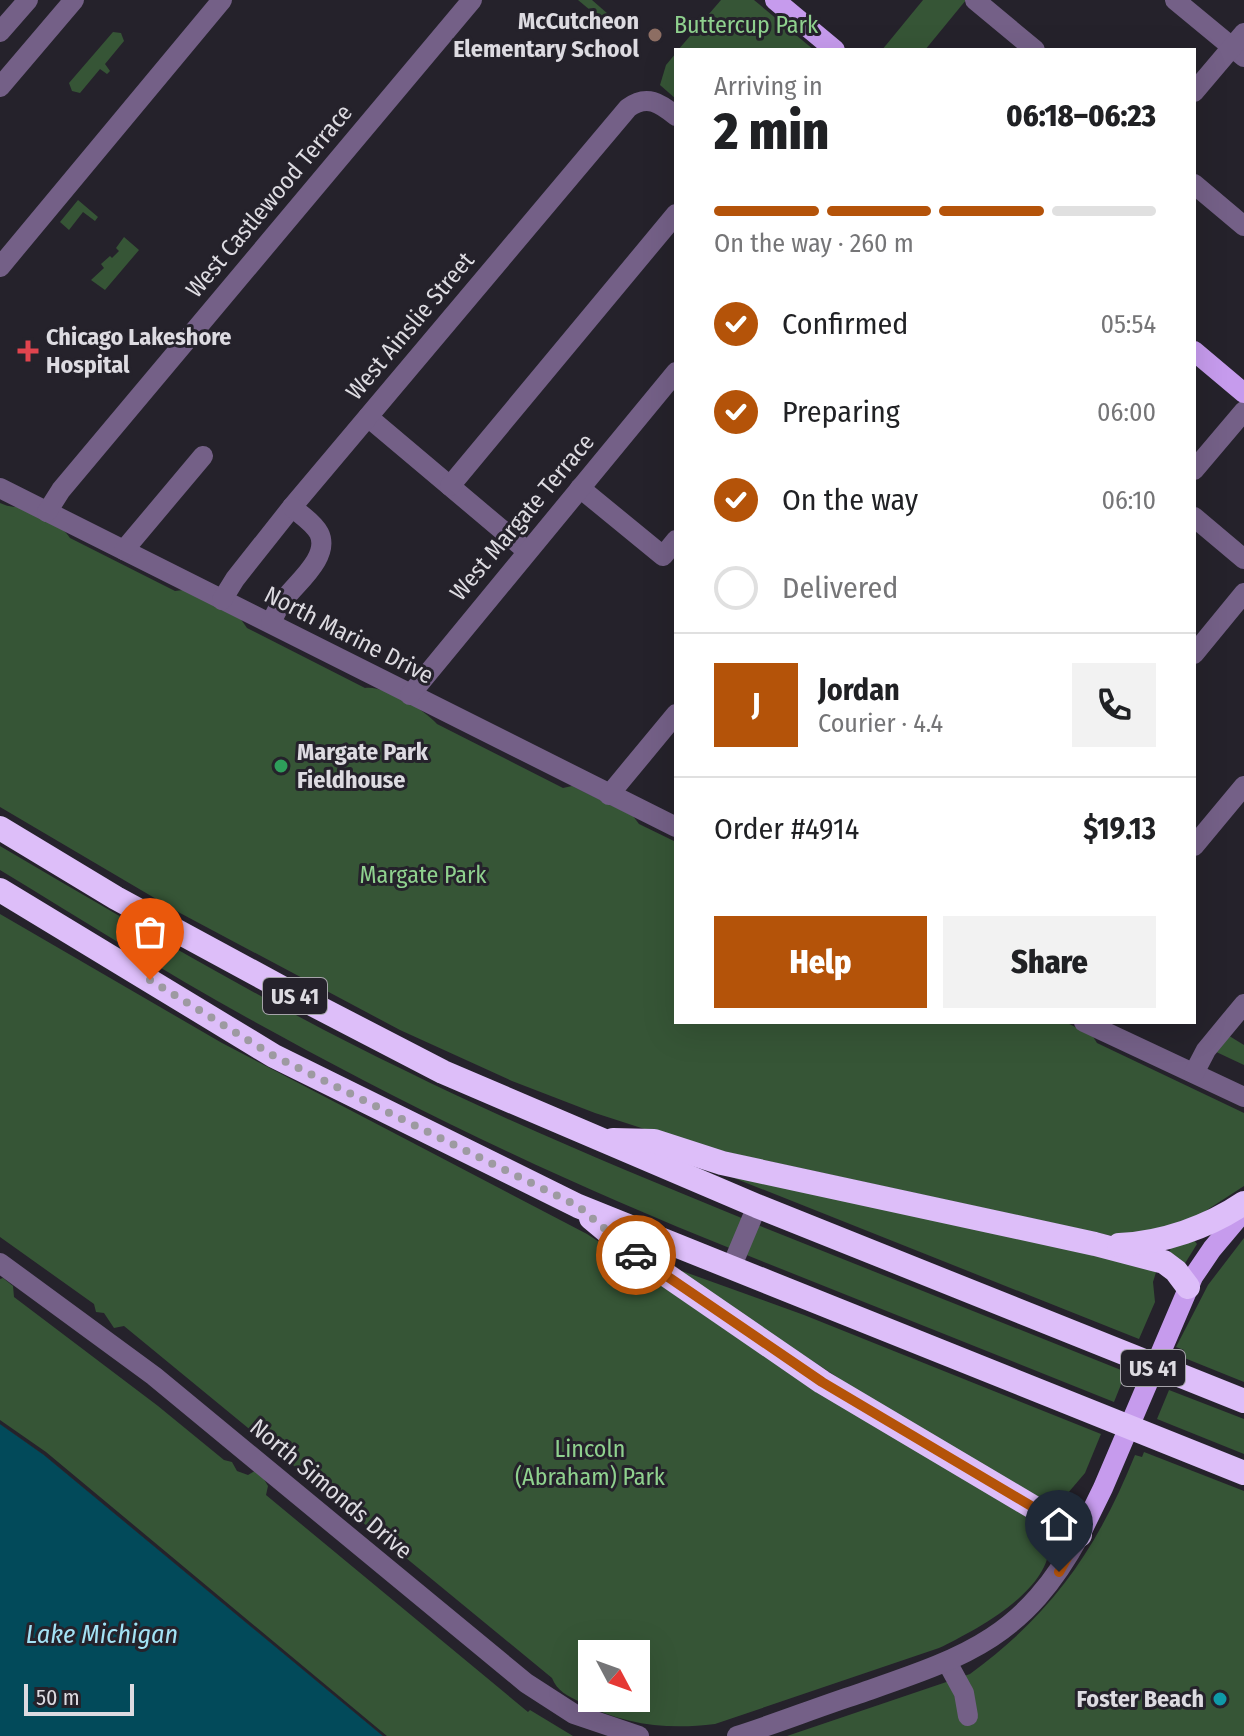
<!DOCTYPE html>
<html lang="en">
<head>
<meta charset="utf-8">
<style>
	:root { --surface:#fff; --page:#f2f2f2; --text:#202124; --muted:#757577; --line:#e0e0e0; --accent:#b45309 }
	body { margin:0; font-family:"Fira Sans Condensed",sans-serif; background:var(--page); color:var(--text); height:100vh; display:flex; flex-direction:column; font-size:30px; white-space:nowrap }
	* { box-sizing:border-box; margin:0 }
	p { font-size:26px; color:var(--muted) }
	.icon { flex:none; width:44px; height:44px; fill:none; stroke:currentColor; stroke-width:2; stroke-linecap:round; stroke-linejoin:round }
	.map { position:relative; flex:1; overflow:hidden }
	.panel { position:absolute; left:674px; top:48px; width:522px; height:976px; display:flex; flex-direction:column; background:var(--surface); border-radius:0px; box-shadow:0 8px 32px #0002 }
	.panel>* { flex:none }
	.needle { width:52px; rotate:131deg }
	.controls { position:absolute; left:578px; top:1640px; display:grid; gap:16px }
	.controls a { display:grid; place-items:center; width:72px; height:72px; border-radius:0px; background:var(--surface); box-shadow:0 8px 32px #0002; font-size:40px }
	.scale { position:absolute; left:24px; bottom:20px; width:110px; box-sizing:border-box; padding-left:8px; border:4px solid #dddbe1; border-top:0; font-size:22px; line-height:28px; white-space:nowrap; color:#dddbe1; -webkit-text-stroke:6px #25222b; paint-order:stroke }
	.pin { position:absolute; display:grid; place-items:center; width:68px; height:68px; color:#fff; margin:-82px -34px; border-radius:50% 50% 50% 0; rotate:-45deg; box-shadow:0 0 8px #0007 }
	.pin .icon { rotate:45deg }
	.courier { position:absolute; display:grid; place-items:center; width:80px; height:80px; margin:-40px; border:6px solid #b45309; border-radius:50%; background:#fff; color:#222; box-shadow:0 2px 10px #0007 }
	.headline em { font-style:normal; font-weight:800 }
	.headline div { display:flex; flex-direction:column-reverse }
	.headline { display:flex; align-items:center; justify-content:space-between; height:136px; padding:0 40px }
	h1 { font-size:52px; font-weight:800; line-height:60px }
	.bar { display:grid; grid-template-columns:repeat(4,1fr); gap:12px 8px; align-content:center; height:96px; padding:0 40px }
	.bar i { height:10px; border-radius:6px; background:var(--line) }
	.bar .on { background:var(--accent) }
	.bar p { grid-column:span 4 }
	.line { display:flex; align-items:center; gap:20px; padding:0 40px; border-top:2px solid var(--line) }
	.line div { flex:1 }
	.round { display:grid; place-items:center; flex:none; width:84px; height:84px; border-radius:0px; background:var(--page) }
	ol { padding:0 40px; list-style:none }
	li { display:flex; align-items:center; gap:24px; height:88px }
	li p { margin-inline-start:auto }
	li .icon { padding:8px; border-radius:50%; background:var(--accent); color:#fff; stroke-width:4 }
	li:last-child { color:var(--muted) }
	li i { width:44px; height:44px; border:4px solid var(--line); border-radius:50% }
	.button { display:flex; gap:16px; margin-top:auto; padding:16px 40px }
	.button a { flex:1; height:92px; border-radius:0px; background:var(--accent); color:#fff; font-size:32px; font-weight:800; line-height:92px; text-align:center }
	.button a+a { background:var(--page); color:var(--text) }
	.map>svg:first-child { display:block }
	.green { fill:#365536; fill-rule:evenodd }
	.water { fill:#024a5a }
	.pier { fill:#25222b }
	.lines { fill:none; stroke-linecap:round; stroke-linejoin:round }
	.minor { stroke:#746087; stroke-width:20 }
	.major { stroke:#c69bed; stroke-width:20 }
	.highway { stroke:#ddbef9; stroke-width:24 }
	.done { stroke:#9d9aa1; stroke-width:8; stroke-dasharray:0 14.4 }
	.route { stroke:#b45309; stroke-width:10 }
	.education-dot { fill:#8d6e63; stroke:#25222b; stroke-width:3 }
	.health-dot { fill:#e0444e; stroke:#25222b; stroke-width:3 }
	.leisure-dot { fill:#2e9e5b; stroke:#25222b; stroke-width:3 }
	.culture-dot { fill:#0f9aa8; stroke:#25222b; stroke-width:3 }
	.labels { text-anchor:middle; stroke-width:6; stroke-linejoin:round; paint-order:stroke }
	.shield { fill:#25222b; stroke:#a6a4aa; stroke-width:2 }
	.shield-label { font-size:22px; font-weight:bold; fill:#dddbe1 }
	.poi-label { font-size:24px; font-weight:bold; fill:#dddbe1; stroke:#25222b; text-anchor:end }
	.park-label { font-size:24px; fill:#8fd18e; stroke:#25222b }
	.street-label { font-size:24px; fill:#dddbe1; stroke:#25222b }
	.water-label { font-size:26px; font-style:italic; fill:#a3e2f5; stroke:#25222b }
</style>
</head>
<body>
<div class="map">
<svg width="1244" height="1736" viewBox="0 0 1244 1736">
	<rect width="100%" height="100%" fill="#25222b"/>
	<!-- green -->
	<g class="green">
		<polygon points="578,0 592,0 608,14 602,20"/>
		<polygon points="721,0 754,0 814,50 678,50"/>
		<polygon points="923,0 966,0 925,50 882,50"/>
		<polygon points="113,32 121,33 124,41 105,64 110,71 107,74 100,69 80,93 72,91 69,83"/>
		<polygon points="676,53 676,99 660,85 666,65"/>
		<polygon points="78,200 98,217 95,221 83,212 69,230 60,222"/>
		<polygon points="124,237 139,250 105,290 91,280 104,268 101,264 110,256 112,258 119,251 116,248"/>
		<path d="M0,503C11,508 15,506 25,509C40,514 63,526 70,538L175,591L183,590L240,618L247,628L365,688C384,685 424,709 437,724L563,788L572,786L633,816L639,824L676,842V1022H1065L1092,1035L1097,1043L1244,1113V1186L1190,1221L1117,1237L717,1150L663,1135L595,1113L512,1081L400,1030L180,913L0,807Z"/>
		<path d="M0,846C133,924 265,1003 404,1070C515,1125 629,1172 744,1219L732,1249C576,1187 424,1115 277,1034C182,983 92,926 0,870Z"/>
		<path d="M0,914L222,1043L587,1234L918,1450L1039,1524L1049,1541C1054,1589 976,1630 939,1648L715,1724C667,1730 623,1725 580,1702C568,1696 557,1691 552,1678L124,1326L114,1328L104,1313L96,1312L94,1304L0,1237ZM592,1654H636V1698H592Z"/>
		<polygon points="1226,1034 1244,1045 1244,1065 1212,1050"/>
		<polygon points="719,1172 1157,1269 1153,1282 1155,1302 1139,1339"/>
		<polygon points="755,1224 1126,1372 1114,1402 744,1254"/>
		<polygon points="1244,1238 1244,1382 1182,1357 1184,1350 1176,1347 1208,1285"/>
		<polygon points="1194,1240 1197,1244 1184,1265 1169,1256 1171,1246"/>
		<polygon points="682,1271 804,1315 1101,1434 1085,1473 1056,1507 901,1419 680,1274"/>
		<polygon points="3,1278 13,1286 14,1297 158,1406 224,1460 232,1462 237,1471 248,1475 258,1469 268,1486 266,1495 528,1712 530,1710 573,1736 383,1736 44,1455 0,1424 0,1279"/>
		<polygon points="1169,1390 1244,1419 1244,1454 1157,1419"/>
		<path d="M1144,1452L1244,1491V1736H787L970,1674C1052,1614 1097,1549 1135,1455L1142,1457Z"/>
	</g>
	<!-- water -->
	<polygon class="water" points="0,1424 44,1455 383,1736 0,1736"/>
	<!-- pier -->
	<polygon class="pier" points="0,1420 46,1452 387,1736 383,1736 44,1455 0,1424"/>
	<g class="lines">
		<!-- minor -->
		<g class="minor">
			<polyline points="975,0 1035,50"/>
			<polyline points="1175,0 1244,57"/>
			<polyline points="0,32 28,0"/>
			<polyline points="0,87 74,0"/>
			<polyline points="1194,92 1244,33"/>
			<polyline points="1194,184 1244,226"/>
			<polyline points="0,267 222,0"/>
			<polyline points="368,417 527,551"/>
			<polyline points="1194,470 1244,411"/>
			<polyline points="450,486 676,214"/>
			<polyline points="0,488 676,827"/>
			<polyline points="580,488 663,556 676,540"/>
			<polyline points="47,512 61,490 472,0"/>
			<polyline points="1194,517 1244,559"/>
			<polyline points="124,550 203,456"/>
			<path d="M222,600L235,579L292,507L628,108C647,94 660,103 676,116"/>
			<path d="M271,623C274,616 278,608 283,601C295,584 331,557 319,533C313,522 301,515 292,507"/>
			<polyline points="1194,654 1244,593"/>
			<polyline points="410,695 676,372"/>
			<polyline points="609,795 676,714"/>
			<polyline points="1194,846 1244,786"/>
			<polyline points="1084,1022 1244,1097"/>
			<polyline points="1194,1073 1206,1050 1244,1004"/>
			<polyline points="0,1263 154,1376 526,1683 574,1714 639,1736"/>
			<polyline points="731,1268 757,1206"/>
			<polyline points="947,1662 964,1693 968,1716"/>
			<path d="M737,1736C778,1723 818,1707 858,1694C964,1657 1023,1640 1080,1535"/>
		</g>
		<!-- major -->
		<g class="major">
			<polyline points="775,0 835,50"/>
			<polyline points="1194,351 1244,393"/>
			<polyline points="1080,1535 1103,1488 1193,1277 1212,1249 1244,1211"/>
		</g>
		<!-- highway -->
		<g class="highway">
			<polyline points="0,828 116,898 308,1002 443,1072 757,1206 1244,1401"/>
			<polyline points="0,890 274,1056 578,1206 1244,1473"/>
			<polyline points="613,1140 654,1141 722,1163 1095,1244 1164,1262 1176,1271 1188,1287"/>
			<polyline points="591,1218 627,1248 822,1382 1080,1535"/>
			<path d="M1119,1245C1162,1243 1209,1227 1244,1203"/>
		</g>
	</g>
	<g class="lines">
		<!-- done -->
		<polyline class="done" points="150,980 274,1056 578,1206 636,1255"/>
		<!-- route -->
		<polyline class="route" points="636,1255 822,1382 1080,1535 1059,1572"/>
	</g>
	<!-- markers -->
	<circle class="education-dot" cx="655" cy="35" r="8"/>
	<path class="health-dot" d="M24 339h8v8h8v8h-8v8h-8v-8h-8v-8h8z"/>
	<circle class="leisure-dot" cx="281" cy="766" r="8"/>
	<circle class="culture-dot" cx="1220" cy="1699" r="8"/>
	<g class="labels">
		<!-- shield labels -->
		<g class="shield">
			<rect x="263" y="978" width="64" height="36" rx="6"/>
			<rect x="1121" y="1350" width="64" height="36" rx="6"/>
		</g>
		<g class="shield-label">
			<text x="295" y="1004">US 41</text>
			<text x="1153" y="1376">US 41</text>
		</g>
		<!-- poi labels -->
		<g class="poi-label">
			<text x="639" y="29">McCutcheon<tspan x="639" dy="28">Elementary School</tspan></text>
			<text x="46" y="345" text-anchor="start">Chicago Lakeshore<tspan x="46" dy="28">Hospital</tspan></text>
			<text x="297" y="760" text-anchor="start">Margate Park<tspan x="297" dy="28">Fieldhouse</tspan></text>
			<text x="1204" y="1707">Foster Beach</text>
		</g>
		<!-- park labels -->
		<g class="park-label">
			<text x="746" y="33">Buttercup Park</text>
			<text x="423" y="883">Margate Park</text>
			<text x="590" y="1457">Lincoln<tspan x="590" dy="28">(Abraham) Park</tspan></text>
		</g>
		<!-- street labels -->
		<g class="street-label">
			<text transform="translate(269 201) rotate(-50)" y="8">West Castlewood Terrace</text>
			<text transform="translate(410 326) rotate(-50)" y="8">West Ainslie Street</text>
			<text transform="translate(522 517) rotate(-50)" y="8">West Margate Terrace</text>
			<text transform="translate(349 635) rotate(27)" y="8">North Marine Drive</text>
			<text transform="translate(331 1489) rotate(40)" y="8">North Simonds Drive</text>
		</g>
		<!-- water labels -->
		<g class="water-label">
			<text x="102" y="1643">Lake Michigan</text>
		</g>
	</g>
</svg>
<div class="controls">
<a><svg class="needle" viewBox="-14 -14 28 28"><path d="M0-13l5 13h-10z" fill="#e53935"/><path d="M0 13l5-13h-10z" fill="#757577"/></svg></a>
</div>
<div class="scale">50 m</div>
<div class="pin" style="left:150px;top:980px;background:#ea580c"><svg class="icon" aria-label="bag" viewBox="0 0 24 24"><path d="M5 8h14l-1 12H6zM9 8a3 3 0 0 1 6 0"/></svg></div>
<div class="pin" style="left:1059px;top:1572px;background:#1f2937"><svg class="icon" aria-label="home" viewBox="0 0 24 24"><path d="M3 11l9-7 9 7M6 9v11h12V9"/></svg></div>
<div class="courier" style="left:636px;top:1255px"><svg class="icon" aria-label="car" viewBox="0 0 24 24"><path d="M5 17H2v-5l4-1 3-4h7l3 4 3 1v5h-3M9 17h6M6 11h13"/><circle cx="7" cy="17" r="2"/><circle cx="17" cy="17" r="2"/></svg></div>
<section class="panel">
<div class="headline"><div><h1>2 min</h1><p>Arriving in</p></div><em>06:18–06:23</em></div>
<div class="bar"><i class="on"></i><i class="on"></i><i class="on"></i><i></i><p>On the way · 260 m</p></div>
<ol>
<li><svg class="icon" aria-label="check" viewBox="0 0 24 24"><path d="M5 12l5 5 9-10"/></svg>Confirmed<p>05:54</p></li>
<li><svg class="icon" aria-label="check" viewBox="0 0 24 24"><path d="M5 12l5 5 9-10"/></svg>Preparing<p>06:00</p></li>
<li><svg class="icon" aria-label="check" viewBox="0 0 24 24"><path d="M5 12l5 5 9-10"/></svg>On the way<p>06:10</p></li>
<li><i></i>Delivered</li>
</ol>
<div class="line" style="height:144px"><b class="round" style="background:var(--accent);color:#fff">J</b><div><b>Jordan</b><p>Courier · 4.4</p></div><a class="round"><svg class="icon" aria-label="phone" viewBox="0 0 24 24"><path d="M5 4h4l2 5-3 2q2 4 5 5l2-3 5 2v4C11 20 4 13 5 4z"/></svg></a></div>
<div class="line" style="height:104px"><div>Order #4914</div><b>$19.13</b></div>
<div class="button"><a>Help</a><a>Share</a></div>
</section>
</div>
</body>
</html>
